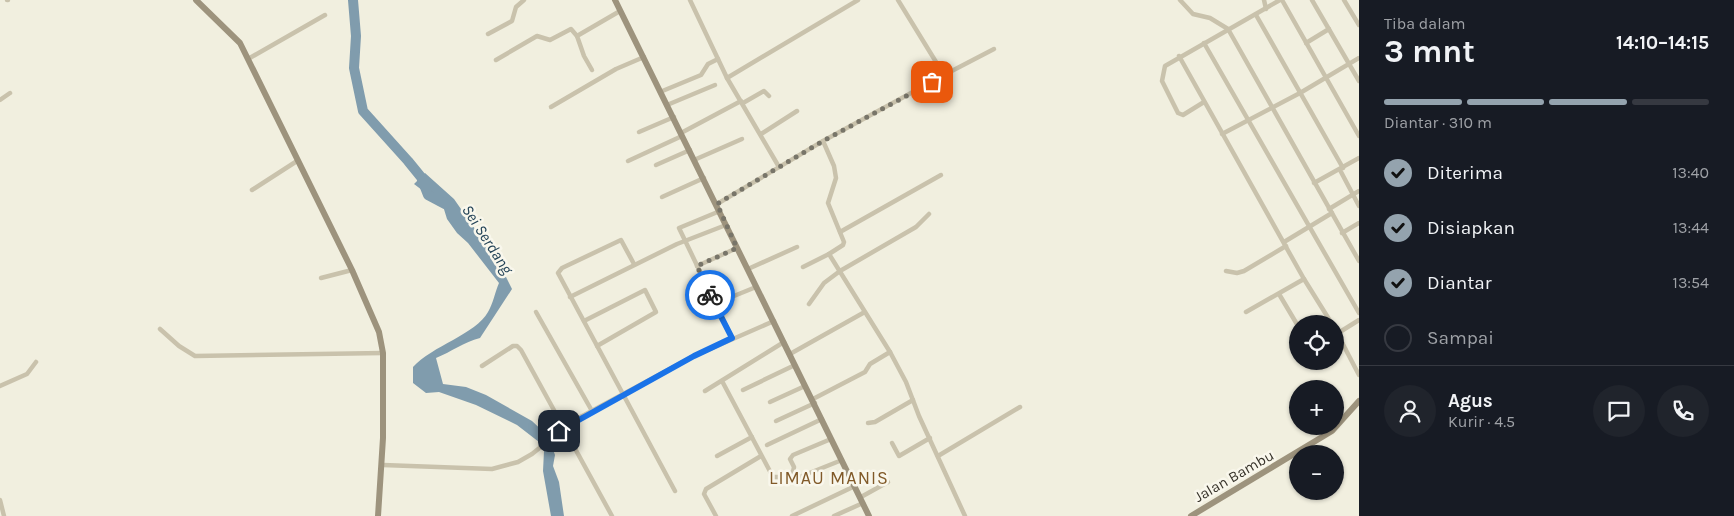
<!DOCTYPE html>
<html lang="id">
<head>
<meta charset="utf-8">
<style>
	:root { --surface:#171b24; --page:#20242c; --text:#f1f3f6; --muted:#9ea1a6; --line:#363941; --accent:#94a3ae }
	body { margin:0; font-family:Karla,sans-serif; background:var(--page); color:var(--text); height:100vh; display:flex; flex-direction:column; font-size:19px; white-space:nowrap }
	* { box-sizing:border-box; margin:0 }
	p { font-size:16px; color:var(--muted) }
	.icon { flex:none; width:28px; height:28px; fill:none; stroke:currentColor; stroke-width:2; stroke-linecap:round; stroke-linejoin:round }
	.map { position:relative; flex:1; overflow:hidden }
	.sheet { display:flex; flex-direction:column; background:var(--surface); width:375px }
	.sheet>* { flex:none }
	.controls { position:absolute; left:1289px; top:315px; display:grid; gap:10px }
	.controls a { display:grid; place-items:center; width:55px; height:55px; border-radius:50%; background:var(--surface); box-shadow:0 1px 4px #0004; font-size:25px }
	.pin { position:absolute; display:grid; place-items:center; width:42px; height:42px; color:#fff; margin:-21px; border-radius:10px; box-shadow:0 2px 8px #0006 }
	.courier { position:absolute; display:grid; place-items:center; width:50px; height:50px; margin:-25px; border:4px solid #1a73e8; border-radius:50%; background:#fff; color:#222; box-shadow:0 1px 6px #0007 }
	.headline em { font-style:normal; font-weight:700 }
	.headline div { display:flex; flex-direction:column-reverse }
	.headline { display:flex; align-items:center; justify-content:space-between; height:85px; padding:0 25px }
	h1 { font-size:32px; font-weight:700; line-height:38px }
	.bar { display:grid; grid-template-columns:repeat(4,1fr); gap:8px 5px; align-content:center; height:60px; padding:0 25px }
	.bar i { height:6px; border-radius:4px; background:var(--line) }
	.bar .on { background:var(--accent) }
	.bar p { grid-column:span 4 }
	.line { display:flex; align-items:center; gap:12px; padding:0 25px; border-top:1px solid var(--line) }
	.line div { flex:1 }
	.round { display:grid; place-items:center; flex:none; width:52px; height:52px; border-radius:26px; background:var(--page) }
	ol { padding:0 25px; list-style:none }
	li { display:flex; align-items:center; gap:15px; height:55px }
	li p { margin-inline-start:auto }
	li .icon { padding:5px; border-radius:50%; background:var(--accent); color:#111; stroke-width:4 }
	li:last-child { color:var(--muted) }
	li i { width:28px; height:28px; border:2px solid var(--line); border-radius:50% }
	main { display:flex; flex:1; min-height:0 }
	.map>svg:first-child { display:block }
	.water { fill:#809cad }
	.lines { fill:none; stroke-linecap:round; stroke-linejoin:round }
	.river { stroke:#809cad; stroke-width:10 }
	.street { stroke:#c9c2ac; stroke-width:4.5 }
	.secondary { stroke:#9d937d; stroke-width:6 }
	.done { stroke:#787569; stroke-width:5; stroke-dasharray:0 9 }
	.route { stroke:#1a73e8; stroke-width:6 }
	.labels { text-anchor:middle; stroke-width:5; stroke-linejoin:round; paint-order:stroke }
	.street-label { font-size:15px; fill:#37332a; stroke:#f9f7ec }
	.water-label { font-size:16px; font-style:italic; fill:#224256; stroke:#f9f7ec }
	.quarter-label { font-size:18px; letter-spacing:1px; fill:#815a29; stroke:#f9f7ec }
</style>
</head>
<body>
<main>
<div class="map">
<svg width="1359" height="516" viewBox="0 0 1359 516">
	<rect width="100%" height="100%" fill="#f1efdf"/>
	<!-- water -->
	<path class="water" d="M425,173L454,199L484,242L494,253L512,289L480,338C464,342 451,352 436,358L443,384L466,387L486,395L532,421L548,436L555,455L553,466L559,482L564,516H551L543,471L544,451L539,442L517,425L476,405L439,392L426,393L413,383V367C432,346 476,334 488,312C493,304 495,292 499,283L468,243L457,233L447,219L443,206L414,184Z"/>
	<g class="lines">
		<!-- river -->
		<polyline class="river" points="353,0 356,36 354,68 363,111 408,161 421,177 428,195 445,204"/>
		<!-- street -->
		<g class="street">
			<polyline points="7,0 8,0"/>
			<polyline points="690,0 727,78 779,167"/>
			<polyline points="1180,0 1193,14 1210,18 1228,29 1359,261"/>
			<polyline points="1264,0 1266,9"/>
			<polyline points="1282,0 1359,136"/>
			<polyline points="1312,0 1359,81"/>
			<polyline points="1344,0 1359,25"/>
			<polyline points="1256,15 1343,168"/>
			<polyline points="488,34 512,21 516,7 524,0"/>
			<polyline points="1204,43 1359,313"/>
			<polyline points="1306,43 1329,29"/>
			<polyline points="1179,56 1304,279 1332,324"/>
			<polyline points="248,59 325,15"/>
			<polyline points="496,60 537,36 550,40 571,29 577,36"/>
			<polyline points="592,70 584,56 577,36 620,11"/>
			<polyline points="944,75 994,49"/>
			<polyline points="727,78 858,0"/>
			<polyline points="660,92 701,75 708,64 718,59"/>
			<polyline points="0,100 10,93"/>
			<polyline points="1204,102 1183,115 1178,113 1162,81 1165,66 1280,0"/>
			<polyline points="743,103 764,91 769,96"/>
			<polyline points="667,105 715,85"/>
			<polyline points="551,107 616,69 644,57"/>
			<polyline points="639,132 674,117"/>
			<polyline points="681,133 741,101"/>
			<polyline points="761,134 797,111"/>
			<polyline points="1222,134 1300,93 1359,58"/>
			<polyline points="823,141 834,166 836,178 828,203 844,242 843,245 829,254"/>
			<polyline points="694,160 742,139"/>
			<polyline points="628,161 682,136"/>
			<polyline points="656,165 690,150"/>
			<polyline points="1340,170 1359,206"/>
			<polyline points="1314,183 1359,158"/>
			<polyline points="252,190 297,161"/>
			<polyline points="662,197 704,178"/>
			<polyline points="717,204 823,141 944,75 898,0"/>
			<polyline points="1329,209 1359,191"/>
			<polyline points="720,211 679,228 732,338"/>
			<polyline points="840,232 941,175"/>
			<polyline points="1342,233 1359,223"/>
			<polyline points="1284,242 1332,213"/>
			<polyline points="634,264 621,240 562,268 558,273 675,491"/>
			<polyline points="697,266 737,248"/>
			<polyline points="803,267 829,254 890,352"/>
			<polyline points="748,269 797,247"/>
			<polyline points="1226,271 1237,273 1244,271 1286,246"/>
			<polyline points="321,278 352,270"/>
			<polyline points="1279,294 1298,326"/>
			<polyline points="570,297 677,244 726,225"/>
			<polyline points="729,298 756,287"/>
			<polyline points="809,304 824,283 840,271 916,227 929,214"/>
			<polyline points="536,312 592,411"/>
			<polyline points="1246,312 1304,279"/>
			<polyline points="584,321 645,290 656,312 597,346"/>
			<polyline points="160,329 179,346 195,356 383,353"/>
			<polyline points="1335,329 1359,375"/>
			<polyline points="1335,335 1359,320"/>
			<polyline points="790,354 863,313"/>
			<polyline points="482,366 513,346 517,346 521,350 612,516"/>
			<polyline points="722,381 773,477 779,477 793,472 794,467 790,459 793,455 831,439"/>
			<polyline points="0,386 27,374 36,362"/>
			<polyline points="743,390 795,365"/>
			<polyline points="705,391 784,342"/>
			<polyline points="813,399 865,372 870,364 890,352 906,382 919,416 965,516"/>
			<polyline points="770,402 805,386"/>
			<polyline points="776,421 815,403"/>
			<polyline points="868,423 875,422 913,400"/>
			<polyline points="892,443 899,456 930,438"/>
			<polyline points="767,445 822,419"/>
			<polyline points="717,456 752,437"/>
			<polyline points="938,456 1020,407"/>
			<polyline points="383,465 492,469 518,462 532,454 573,421 694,356 774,321"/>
			<polyline points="788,474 797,478 842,460"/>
			<polyline points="861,497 888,482"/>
			<polyline points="0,500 4,516"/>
			<polyline points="716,516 704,494 706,489 761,456"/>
			<polyline points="792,516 855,486"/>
			<polyline points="834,516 863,503"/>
		</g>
		<!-- secondary -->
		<g class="secondary">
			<polyline points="196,0 240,43 352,270 379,332 383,353 383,438 378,516"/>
			<polyline points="615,0 869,516"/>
			<polyline points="1191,516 1332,431 1359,401"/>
		</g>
	</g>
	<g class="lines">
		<!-- done -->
		<polyline class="done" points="710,295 697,266 737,248 717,204 823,141 932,82"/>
		<!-- route -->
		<polyline class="route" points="559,431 694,356 732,338 710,295"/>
	</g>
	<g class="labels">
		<!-- street labels -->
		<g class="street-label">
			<text transform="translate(1234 476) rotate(-30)" y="5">Jalan Bambu</text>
		</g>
		<!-- water labels -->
		<g class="water-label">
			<text transform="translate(488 239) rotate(57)" y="6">Sei Serdang</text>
		</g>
		<!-- quarter labels -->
		<g class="quarter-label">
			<text x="829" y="484">LIMAU MANIS</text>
		</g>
	</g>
</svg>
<div class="controls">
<a><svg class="icon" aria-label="locate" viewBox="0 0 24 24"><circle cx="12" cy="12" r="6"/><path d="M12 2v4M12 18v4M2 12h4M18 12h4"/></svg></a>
<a>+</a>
<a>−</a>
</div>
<div class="pin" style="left:932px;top:82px;background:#ea580c"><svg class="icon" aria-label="bag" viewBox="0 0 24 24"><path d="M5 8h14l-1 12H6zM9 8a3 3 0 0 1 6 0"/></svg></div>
<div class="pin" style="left:559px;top:431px;background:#1f2937"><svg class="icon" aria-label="home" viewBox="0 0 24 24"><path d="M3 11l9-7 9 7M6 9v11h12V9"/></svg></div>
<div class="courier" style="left:710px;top:295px"><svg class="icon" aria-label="bike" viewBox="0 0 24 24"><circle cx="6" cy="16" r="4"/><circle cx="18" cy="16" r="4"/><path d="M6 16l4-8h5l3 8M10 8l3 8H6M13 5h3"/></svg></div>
</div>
<section class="sheet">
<div class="headline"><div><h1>3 mnt</h1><p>Tiba dalam</p></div><em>14:10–14:15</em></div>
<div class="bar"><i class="on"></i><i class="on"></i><i class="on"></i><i></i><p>Diantar · 310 m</p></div>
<ol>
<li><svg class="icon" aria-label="check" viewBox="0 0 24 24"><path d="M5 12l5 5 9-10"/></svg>Diterima<p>13:40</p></li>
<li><svg class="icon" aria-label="check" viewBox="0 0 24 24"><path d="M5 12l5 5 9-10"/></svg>Disiapkan<p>13:44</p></li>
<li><svg class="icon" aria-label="check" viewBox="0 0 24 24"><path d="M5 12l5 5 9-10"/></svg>Diantar<p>13:54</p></li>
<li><i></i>Sampai</li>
</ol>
<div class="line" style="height:90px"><a class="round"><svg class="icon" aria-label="person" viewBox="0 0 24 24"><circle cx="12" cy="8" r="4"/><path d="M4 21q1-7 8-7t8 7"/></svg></a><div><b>Agus</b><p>Kurir · 4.5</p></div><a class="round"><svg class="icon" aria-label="chat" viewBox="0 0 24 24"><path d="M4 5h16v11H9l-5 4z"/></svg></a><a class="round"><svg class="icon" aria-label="phone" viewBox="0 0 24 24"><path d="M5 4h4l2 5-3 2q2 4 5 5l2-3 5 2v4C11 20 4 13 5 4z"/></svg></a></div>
</section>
</main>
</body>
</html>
